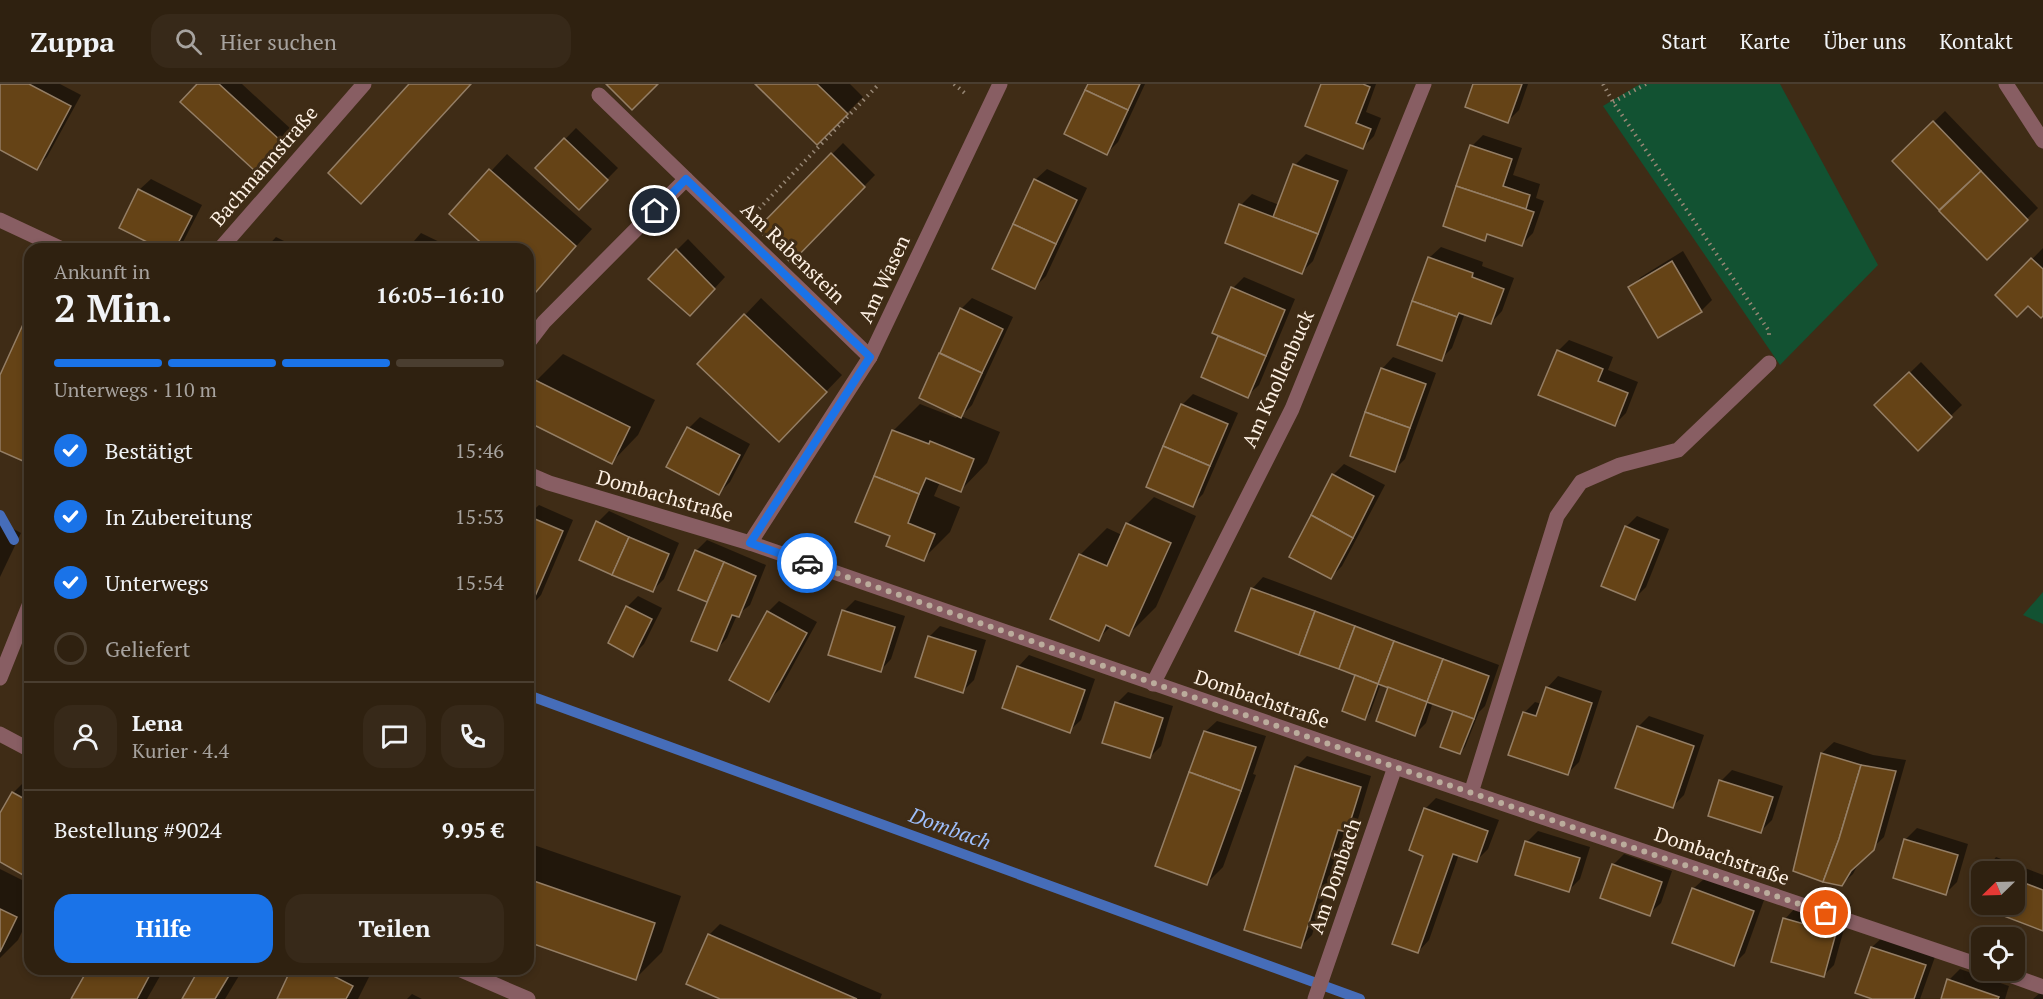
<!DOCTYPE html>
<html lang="de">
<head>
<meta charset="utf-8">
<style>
	:root { --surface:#2f2110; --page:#372919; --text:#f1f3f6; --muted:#a7a39f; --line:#4a3e30; --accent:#1a73e8 }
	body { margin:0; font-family:"PT Serif",serif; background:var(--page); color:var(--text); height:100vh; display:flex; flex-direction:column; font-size:22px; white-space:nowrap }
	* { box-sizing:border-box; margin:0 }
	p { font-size:20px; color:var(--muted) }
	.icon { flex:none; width:33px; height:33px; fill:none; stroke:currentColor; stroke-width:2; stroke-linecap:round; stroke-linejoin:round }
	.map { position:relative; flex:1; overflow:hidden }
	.side { position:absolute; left:24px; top:159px; width:510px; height:732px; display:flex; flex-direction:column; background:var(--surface); border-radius:18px; box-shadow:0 3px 9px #0003,0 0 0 2px var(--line) }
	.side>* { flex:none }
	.needle { width:39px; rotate:247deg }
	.tools { position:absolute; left:1971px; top:777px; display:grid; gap:12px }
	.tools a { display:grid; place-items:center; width:54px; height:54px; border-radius:12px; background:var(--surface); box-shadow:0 3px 9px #0003,0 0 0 2px var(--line); font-size:30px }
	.pin { position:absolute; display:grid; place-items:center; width:51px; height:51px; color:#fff; margin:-26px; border:3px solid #fff; border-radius:50%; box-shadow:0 2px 6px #0007 }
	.courier { position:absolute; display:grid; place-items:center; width:60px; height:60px; margin:-30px; border:4px solid #1a73e8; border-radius:50%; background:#fff; color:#222; box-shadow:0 2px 8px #0007 }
	.head em { font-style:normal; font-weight:800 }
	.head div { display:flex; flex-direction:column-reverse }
	.head { display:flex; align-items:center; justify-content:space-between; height:102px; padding:0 30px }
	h1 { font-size:39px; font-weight:800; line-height:45px }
	.bar { display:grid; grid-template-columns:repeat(4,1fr); gap:9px 6px; align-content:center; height:72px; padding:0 30px }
	.bar i { height:8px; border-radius:4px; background:var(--line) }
	.bar .active { background:var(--accent) }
	.bar p { grid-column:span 4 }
	.line { display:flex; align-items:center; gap:15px; padding:0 30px; border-top:2px solid var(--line) }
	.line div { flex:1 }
	.round { display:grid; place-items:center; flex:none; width:63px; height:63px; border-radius:18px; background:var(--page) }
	ol { padding:0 30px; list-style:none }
	li { display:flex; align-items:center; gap:18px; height:66px }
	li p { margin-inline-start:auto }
	li .icon { padding:6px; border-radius:50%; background:var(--accent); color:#fff; stroke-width:4 }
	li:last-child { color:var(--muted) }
	li i { width:33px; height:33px; border:3px solid var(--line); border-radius:50% }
	.button { display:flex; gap:12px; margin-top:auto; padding:12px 30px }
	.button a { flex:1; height:69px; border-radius:18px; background:var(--accent); color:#fff; font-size:24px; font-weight:800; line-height:69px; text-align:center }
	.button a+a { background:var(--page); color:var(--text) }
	header { display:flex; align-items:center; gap:36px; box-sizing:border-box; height:84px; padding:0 30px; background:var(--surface); border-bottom:2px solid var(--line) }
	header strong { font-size:28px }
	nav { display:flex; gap:33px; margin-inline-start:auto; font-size:21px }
	.search { width:420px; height:54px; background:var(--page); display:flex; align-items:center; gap:15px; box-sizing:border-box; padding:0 21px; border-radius:18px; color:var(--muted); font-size:22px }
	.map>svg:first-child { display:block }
	.green { fill:#125232 }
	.shadow { fill:#0007 }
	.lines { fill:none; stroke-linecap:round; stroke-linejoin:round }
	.stream { stroke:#466db9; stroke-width:10 }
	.building { fill:#654316; stroke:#947e65; stroke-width:1.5 }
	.path { stroke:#978775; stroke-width:4; stroke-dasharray:1.5 4.5; stroke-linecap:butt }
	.minor { stroke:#885e63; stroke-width:15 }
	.done { stroke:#bbac9c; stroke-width:6; stroke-dasharray:0 10.8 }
	.route { stroke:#1a73e8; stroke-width:8 }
	.labels { text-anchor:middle; stroke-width:6; stroke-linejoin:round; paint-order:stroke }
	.street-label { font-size:20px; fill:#fef1e4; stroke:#3f2c16 }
	.water-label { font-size:21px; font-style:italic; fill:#9ebffb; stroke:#3f2c16 }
</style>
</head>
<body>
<header>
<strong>Zuppa</strong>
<div class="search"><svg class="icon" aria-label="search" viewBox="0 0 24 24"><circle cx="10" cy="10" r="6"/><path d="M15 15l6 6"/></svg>Hier suchen</div>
<nav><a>Start</a><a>Karte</a><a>Über uns</a><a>Kontakt</a></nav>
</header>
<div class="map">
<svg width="2043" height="915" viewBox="0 0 2043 915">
	<rect width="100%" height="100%" fill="#3f2c16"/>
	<!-- green -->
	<g class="green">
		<polygon points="1640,0 1780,0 1878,181 1780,281 1603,22"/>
		<polygon points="2043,508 2043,540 2023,531"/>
	</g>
	<!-- shadow -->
	<g class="shadow">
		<polygon points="0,0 60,0 81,11 47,73 36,84 0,65"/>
		<polygon points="199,0 242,0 292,46 266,73"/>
		<polygon points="758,0 850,0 863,13 817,59"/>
		<polygon points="1089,0 1145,0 1118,58 1107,69"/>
		<polygon points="1323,0 1376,0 1366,28 1381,34 1374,52 1363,63"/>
		<polygon points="1475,0 1528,0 1519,26 1508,37"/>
		<polygon points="1945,27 2038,124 1987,174 1894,77"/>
		<polygon points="576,44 618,84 579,124 537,84"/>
		<polygon points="1483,51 1522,64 1513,91 1540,100 1536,114 1544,117 1533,149 1522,160 1490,149 1484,155 1445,141 1472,62"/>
		<polygon points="843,59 875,91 791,177 759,145"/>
		<polygon points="507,70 592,145 536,206 528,198 528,165 491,165 451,130"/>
		<polygon points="1306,70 1348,86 1313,177 1302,188 1241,121 1252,110 1279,121 1295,81"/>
		<polygon points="1047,85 1087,104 1046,192 1035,203 1035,96"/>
		<polygon points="151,95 202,121 183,158 176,165 164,165 139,106"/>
		<polygon points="421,149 454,165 407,165"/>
		<polygon points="276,153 300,165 265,165"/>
		<polygon points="688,155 725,193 701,219 677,166"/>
		<polygon points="1441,163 1483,178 1482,182 1514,194 1502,227 1491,239 1465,229 1452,264 1441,275 1429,174"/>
		<polygon points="2043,164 2043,230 2028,220 1997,211"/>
		<polygon points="1683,167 1712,216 1701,227 1630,204 1641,193"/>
		<polygon points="1244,193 1295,215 1259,301 1247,312 1203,293 1221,251 1233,204"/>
		<polygon points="761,214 842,291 795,340 699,280"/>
		<polygon points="972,214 1013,233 972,321 961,332 1000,348 987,379 961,406 940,398 934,412 960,423 950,448 923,475 892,452 857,438 894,346 920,320 956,334 959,331 921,313 961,225"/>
		<polygon points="1569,256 1613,273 1608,286 1638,298 1626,329 1615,340 1558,267"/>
		<polygon points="563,270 655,316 638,351 612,378 528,336 528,313 536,297"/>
		<polygon points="1393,273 1436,289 1405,375 1394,386 1382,285"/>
		<polygon points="1921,278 1962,321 1918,364 1877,321"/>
		<polygon points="1193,310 1238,329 1203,410 1192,421 1182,321"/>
		<polygon points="700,333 750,360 730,398 719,409 689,344"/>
		<polygon points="1344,380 1385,401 1342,482 1331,493 1333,391"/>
		<polygon points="1154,413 1196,432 1156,523 1129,550 1111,542 1098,555 1080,471 1107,444 1122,451 1127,440"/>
		<polygon points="539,421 573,436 541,511 530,523 528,522 528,431"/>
		<polygon points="609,427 679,459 664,495 652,507 598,438"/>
		<polygon points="1637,432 1669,445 1646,503 1635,514 1626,443"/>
		<polygon points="0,438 21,449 0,493"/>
		<polygon points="707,456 766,481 750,521 737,531 727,554 716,566 709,517 680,505 696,467"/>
		<polygon points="1263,493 1499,581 1485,622 1479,628 1465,663 1460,669 1455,626 1433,618 1426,639 1415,650 1390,602 1381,599 1370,629 1365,634 1357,590 1252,505"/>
		<polygon points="638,512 662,524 644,560 633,571 627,523"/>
		<polygon points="855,516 905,532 891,575 880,587 844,527"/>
		<polygon points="779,517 817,538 780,605 769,616 768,528"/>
		<polygon points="940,542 986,556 974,596 963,607 929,553"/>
		<polygon points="1029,571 1095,595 1081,636 1069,647 1018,583"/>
		<polygon points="1558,592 1602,607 1579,678 1568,689 1524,629 1535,618 1542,620 1547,604"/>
		<polygon points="1128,608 1173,622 1161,662 1150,673 1117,619"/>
		<polygon points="1649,632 1704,651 1684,711 1673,722 1638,643"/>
		<polygon points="1217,637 1266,652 1253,690 1256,691 1223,783 1207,799 1205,648"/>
		<polygon points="1834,658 1873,671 1906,676 1884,753 1860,776 1853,790 1841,801 1795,786 1822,669"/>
		<polygon points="1307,672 1371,692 1358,735 1345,746 1312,851 1301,862 1296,683"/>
		<polygon points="1732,686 1783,702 1772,736 1761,747 1721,697"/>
		<polygon points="30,692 30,793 0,776 0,732 13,709"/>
		<polygon points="1436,714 1499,736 1488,765 1477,776 1459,770 1429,856 1418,868 1425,771 1425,725"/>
		<polygon points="1917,744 1968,760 1957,798 1946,809 1894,793 1906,755"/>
		<polygon points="1538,747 1590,763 1580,795 1569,806 1527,758"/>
		<polygon points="528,759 681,812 662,868 636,894 528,857"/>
		<polygon points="1624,770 1672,787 1661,819 1649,830 1613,781"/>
		<polygon points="1996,773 2043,791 2043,845 1982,820 2014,820 2014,788 1984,788"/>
		<polygon points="0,785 30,800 30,832 18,856 0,874"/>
		<polygon points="1705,794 1764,816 1745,869 1734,880 1693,805"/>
		<polygon points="1796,823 1846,838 1834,881 1823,892 1785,835"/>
		<polygon points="720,840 882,910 880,915 724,915 709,851"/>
		<polygon points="1884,852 1936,870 1920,915 1877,915 1872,863"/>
		<polygon points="90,885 164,885 147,915 73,915"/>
		<polygon points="201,885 243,885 225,915 183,915"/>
		<polygon points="293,885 373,885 358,915 278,915"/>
		<polygon points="1960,885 2009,902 2005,915 1942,915 1949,896"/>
		<polygon points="2041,908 2043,909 2043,915 2033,915"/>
		<polygon points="412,910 422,915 407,915"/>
	</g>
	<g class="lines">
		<!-- stream -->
		<g class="stream">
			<polyline points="0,431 14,456"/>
			<polyline points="528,611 1360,915"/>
		</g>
	</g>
	<!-- building -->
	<g class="building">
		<polygon points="0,0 29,0 71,22 37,86 0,66"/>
		<polygon points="197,0 219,0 282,58 255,87 180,18"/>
		<polygon points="409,0 471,0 361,120 328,89"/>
		<polygon points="606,0 658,0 632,26"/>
		<polygon points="755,0 817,0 848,30 817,61"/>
		<polygon points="1088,0 1140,0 1128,26 1085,6"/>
		<polygon points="1321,0 1363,0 1370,3 1356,39 1371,45 1363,65 1305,42"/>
		<polygon points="1473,0 1522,0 1508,39 1465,23"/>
		<polygon points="1085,6 1128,26 1107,71 1064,50"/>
		<polygon points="1933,37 1981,87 1939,126 1892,77"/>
		<polygon points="564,54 608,96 579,126 535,84"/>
		<polygon points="1470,61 1512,75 1503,102 1530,111 1526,125 1456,102"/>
		<polygon points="831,69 865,103 791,179 757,145"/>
		<polygon points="1293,80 1338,97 1318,150 1273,133"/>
		<polygon points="489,85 576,162 536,208 528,200 528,165 488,165 449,130"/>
		<polygon points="1981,87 2028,136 1987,176 1939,127"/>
		<polygon points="1034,95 1077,116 1056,160 1013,140"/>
		<polygon points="1456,102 1534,128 1522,162 1487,150 1485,157 1443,142"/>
		<polygon points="138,105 192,132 175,165 161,165 119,144"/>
		<polygon points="1239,120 1318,150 1302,190 1225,159"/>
		<polygon points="1013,140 1056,160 1035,205 992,185"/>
		<polygon points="408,160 420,165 406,165"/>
		<polygon points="676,165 715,205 690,232 648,195"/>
		<polygon points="1428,173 1473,189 1472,193 1504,205 1491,240 1459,229 1457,233 1412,217"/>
		<polygon points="2031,174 2043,185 2043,232 2041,234 2028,222 2017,233 1995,211"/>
		<polygon points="1672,177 1702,228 1658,254 1628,203"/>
		<polygon points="1231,203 1285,226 1266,272 1212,249"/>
		<polygon points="1412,217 1457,233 1442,277 1397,261"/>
		<polygon points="960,224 1003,245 982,289 940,269"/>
		<polygon points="30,225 30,380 0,367 0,291"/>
		<polygon points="744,230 827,308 779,358 697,280"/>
		<polygon points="1218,252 1266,272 1248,314 1201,293"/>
		<polygon points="1557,266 1603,285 1598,297 1628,309 1615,342 1538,311"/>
		<polygon points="939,269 982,289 961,334 919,314"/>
		<polygon points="1381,284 1426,300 1410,344 1365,328"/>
		<polygon points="1909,288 1952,333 1918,367 1874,321"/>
		<polygon points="535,296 630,343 612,380 528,338 528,310"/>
		<polygon points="1181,320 1228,340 1210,382 1163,362"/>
		<polygon points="1365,328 1410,344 1395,388 1350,372"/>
		<polygon points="687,343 740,371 719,411 666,383"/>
		<polygon points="892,346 929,360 930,357 974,375 961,408 926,394 919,410 874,392"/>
		<polygon points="1163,362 1210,382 1193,423 1146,403"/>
		<polygon points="1332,390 1374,412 1353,454 1311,431"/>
		<polygon points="874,392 919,410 908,439 935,450 924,477 886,462 890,452 855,438"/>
		<polygon points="1311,431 1353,454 1331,495 1289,473"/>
		<polygon points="528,432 563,447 530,524 528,523"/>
		<polygon points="596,437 629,453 612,491 579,476"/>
		<polygon points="1126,439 1171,459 1129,552 1106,541 1099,557 1050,535 1079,470 1107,482"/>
		<polygon points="1625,442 1659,456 1635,516 1601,502"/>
		<polygon points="629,453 669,470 653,508 612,491"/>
		<polygon points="695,466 724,478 707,518 678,506"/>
		<polygon points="724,478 756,492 739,533 732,531 717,567 691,557"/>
		<polygon points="1251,504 1315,527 1299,571 1235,547"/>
		<polygon points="626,522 652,535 633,573 608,559"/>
		<polygon points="842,526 895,543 881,588 828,571"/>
		<polygon points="767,527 807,549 769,618 729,596"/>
		<polygon points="1315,527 1355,542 1339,585 1299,571"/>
		<polygon points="1355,542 1394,557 1378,600 1339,585"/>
		<polygon points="928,552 976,567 963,609 915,593"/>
		<polygon points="1394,557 1443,575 1427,618 1378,600"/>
		<polygon points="1443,575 1489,592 1474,635 1427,618"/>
		<polygon points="1017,582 1085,606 1070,649 1002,624"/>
		<polygon points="1355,591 1378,600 1365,636 1342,627"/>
		<polygon points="1388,603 1427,618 1415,652 1376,637"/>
		<polygon points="1546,603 1592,619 1568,691 1508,671 1523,628 1536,632"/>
		<polygon points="1115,618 1163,634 1150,674 1102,659"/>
		<polygon points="1453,627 1474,635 1460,670 1440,663"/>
		<polygon points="1637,642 1694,662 1673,724 1615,704"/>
		<polygon points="1204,647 1256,663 1241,707 1189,688"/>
		<polygon points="1821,669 1861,681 1839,755 1823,798 1793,787"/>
		<polygon points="1861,681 1896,687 1874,766 1851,787 1842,802 1823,798 1839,755"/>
		<polygon points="1295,682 1361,703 1347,748 1338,746 1301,864 1244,846"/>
		<polygon points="1189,688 1241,707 1207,801 1155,782"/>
		<polygon points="1719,696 1773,713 1761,749 1708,732"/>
		<polygon points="12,708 30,718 30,795 0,778 0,729"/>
		<polygon points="1424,724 1488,747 1477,778 1453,770 1418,869 1392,860 1423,772 1409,766"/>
		<polygon points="1904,755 1958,771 1946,811 1893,794"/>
		<polygon points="1525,757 1580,774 1569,808 1515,791"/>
		<polygon points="1612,780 1662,798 1650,832 1600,814"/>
		<polygon points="1982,789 1982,820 2014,820 2014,795 2043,806 2043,847 1970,819"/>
		<polygon points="528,795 655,839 636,896 528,858"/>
		<polygon points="1692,804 1754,827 1734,882 1672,859"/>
		<polygon points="0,825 17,833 0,868"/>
		<polygon points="1783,834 1836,849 1824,893 1771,878"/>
		<polygon points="708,850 857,915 720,915 686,900"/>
		<polygon points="1871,863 1926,881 1914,915 1872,915 1855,909"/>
		<polygon points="88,885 153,885 137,915 71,915"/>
		<polygon points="199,885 233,885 215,915 182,915"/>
		<polygon points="291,885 320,885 353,902 346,915 277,915"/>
		<polygon points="1947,895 1999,913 1998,915 1941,915"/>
	</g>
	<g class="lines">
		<!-- path -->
		<g class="path">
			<polyline points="954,0 967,11"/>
			<polyline points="1603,0 1613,18 1769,247 1769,254"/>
			<polyline points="1613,18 1646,0"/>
			<polyline points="755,129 879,0"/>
		</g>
		<!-- minor -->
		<g class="minor">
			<polyline points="2006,0 2043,57"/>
			<polyline points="599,11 870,273"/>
			<polyline points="0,136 62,165"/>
			<polyline points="220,165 364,0"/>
			<polyline points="528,259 544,238 686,95"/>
			<polyline points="528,390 549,399 750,459 1395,683 1982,882"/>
			<polyline points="750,459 870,273 1000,0"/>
			<polyline points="0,594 30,519"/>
			<polyline points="1153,600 1292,325 1424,0"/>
			<polyline points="0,650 30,666"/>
			<polyline points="1471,709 1557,432 1581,398 1620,381 1678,366 1769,279"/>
			<polyline points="459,885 528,915"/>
			<polyline points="1996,886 2043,903"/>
			<polyline points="1315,915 1395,683"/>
		</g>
	</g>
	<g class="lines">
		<!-- done -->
		<polyline class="done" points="807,479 1395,683 1826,829"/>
		<!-- route -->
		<polyline class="route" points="655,127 686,95 870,273 750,459 807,479"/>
	</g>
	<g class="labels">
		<!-- street labels -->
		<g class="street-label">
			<text transform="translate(264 82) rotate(-49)" y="7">Bachmannstraße</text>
			<text transform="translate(793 169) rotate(44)" y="7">Am Rabenstein</text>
			<text transform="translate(884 195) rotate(-65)" y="7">Am Wasen</text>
			<text transform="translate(1278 295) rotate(-66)" y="7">Am Knollenbuck</text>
			<text transform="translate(665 412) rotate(16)" y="7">Dombachstraße</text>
			<text transform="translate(1262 615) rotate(19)" y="7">Dombachstraße</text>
			<text transform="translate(1722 772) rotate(19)" y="7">Dombachstraße</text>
			<text transform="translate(1335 792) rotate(-71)" y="7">Am Dombach</text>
		</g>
		<!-- water labels -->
		<g class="water-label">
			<text transform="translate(950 745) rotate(20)" y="7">Dombach</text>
		</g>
	</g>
</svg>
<div class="tools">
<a><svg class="needle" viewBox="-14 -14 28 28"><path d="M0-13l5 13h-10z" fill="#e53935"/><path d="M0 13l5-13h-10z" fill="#a7a39f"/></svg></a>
<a><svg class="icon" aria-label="locate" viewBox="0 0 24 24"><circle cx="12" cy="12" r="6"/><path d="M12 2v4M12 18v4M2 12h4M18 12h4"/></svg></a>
</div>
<div class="pin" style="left:1826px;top:829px;background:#ea580c"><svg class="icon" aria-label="bag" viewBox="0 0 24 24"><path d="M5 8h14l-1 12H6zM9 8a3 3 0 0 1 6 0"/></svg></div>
<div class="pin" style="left:655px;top:127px;background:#1f2937"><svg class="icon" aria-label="home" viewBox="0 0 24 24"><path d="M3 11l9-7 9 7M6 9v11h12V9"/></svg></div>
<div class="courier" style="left:807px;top:479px"><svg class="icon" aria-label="car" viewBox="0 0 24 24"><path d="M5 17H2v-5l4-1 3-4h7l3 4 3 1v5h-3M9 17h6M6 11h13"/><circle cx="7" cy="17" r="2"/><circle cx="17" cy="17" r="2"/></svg></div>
<section class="side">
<div class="head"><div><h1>2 Min.</h1><p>Ankunft in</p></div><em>16:05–16:10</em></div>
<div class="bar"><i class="active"></i><i class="active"></i><i class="active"></i><i></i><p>Unterwegs · 110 m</p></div>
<ol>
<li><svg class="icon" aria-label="check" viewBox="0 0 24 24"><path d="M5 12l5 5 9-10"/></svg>Bestätigt<p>15:46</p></li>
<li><svg class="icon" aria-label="check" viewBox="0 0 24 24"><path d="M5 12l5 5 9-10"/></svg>In Zubereitung<p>15:53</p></li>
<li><svg class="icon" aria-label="check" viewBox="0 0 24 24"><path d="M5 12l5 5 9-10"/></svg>Unterwegs<p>15:54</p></li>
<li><i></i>Geliefert</li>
</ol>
<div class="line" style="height:108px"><a class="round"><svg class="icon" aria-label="person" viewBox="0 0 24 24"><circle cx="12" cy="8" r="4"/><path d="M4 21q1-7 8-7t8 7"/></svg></a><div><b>Lena</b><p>Kurier · 4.4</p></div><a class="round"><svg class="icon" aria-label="chat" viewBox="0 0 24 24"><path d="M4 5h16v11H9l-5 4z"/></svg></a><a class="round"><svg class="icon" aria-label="phone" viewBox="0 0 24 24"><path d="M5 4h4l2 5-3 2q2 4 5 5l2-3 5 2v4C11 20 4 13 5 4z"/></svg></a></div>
<div class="line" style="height:78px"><div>Bestellung #9024</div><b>9.95 €</b></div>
<div class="button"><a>Hilfe</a><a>Teilen</a></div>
</section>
</div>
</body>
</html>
